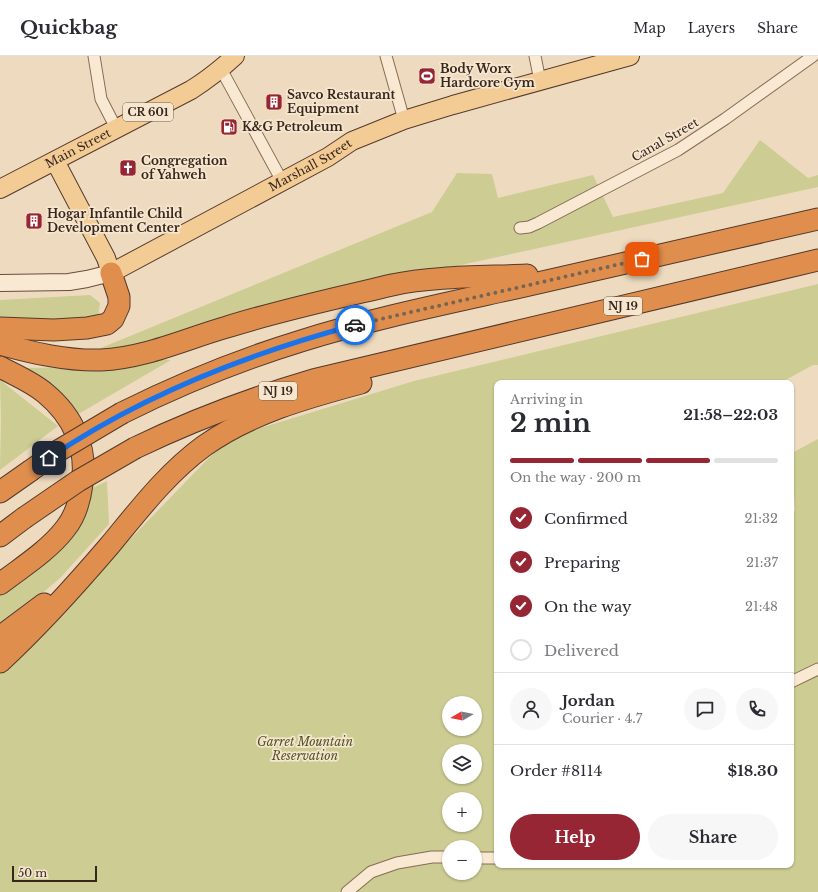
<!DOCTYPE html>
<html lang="en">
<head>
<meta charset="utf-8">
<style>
	:root { --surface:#fff; --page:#f7f7f7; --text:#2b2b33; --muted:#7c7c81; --line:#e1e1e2; --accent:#972634 }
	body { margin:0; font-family:"Libre Baskerville",serif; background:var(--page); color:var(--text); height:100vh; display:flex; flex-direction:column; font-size:15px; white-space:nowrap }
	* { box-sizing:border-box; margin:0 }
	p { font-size:13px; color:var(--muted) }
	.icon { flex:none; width:22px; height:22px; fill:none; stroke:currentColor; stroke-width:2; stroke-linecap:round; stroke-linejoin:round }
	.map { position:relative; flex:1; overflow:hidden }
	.side { position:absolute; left:494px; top:324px; width:300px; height:488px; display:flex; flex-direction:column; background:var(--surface); border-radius:8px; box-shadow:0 1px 3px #0004 }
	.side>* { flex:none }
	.needle { width:26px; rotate:260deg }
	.fabs { position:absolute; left:442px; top:640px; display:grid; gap:8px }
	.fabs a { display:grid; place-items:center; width:40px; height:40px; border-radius:50%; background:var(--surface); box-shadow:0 1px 3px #0004; font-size:20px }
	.scale { position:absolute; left:12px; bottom:10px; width:85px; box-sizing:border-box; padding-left:4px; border:2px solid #36261c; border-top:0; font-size:11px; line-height:14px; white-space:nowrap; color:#36261c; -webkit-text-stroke:3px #f6e6cf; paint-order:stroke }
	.pin { position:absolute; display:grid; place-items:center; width:34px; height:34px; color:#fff; margin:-17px; border-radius:8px; box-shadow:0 2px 6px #0006 }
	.courier { position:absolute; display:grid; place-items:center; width:40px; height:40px; margin:-20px; border:3px solid #1a73e8; border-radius:50%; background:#fff; color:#222; box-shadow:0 1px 5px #0007 }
	.head em { font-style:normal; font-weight:700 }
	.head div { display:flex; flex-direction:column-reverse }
	.head { display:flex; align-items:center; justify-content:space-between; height:68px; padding:0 16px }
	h1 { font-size:26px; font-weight:700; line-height:30px }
	.bar { display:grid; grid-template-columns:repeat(4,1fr); gap:6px 4px; align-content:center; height:48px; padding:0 16px }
	.bar i { height:5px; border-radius:3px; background:var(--line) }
	.bar .on { background:var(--accent) }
	.bar p { grid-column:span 4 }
	.line { display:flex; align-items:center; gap:10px; padding:0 16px; border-top:1px solid var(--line) }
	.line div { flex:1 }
	.round { display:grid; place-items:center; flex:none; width:42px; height:42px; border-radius:21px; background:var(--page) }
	ol { padding:0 16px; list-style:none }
	li { display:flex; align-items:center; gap:12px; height:44px }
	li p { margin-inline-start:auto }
	li .icon { padding:4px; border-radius:50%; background:var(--accent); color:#fff; stroke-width:4 }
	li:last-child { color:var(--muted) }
	li i { width:22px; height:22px; border:2px solid var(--line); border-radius:50% }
	.button { display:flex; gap:8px; margin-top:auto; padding:8px 16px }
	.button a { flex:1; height:46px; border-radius:24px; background:var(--accent); color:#fff; font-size:16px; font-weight:700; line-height:46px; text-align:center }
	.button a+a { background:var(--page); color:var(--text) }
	header { display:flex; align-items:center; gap:24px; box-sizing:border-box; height:56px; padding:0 20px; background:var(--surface); border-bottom:1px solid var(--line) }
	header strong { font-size:19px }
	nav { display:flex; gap:22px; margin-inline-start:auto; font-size:14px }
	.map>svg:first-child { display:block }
	.green { fill:#cccc93; fill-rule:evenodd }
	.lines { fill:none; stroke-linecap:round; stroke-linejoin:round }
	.street-casing { stroke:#876b57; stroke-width:13 }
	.secondary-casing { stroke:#694c3b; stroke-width:18 }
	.primary-casing { stroke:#543a2c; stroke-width:20 }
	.highway-casing { stroke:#543a2c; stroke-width:23 }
	.street { stroke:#f9e9d2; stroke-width:11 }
	.secondary { stroke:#f9e9d2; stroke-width:16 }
	.primary { stroke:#f3cb95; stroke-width:18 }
	.highway { stroke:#e08e4d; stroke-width:21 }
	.highway-bridge-casing { stroke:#543a2c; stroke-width:23; stroke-linecap:butt }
	.highway-bridge { stroke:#e08e4d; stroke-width:21 }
	.done { stroke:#766555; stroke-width:4; stroke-dasharray:0 7.2 }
	.route { stroke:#1a73e8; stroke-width:5 }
	.labels { text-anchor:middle; stroke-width:3.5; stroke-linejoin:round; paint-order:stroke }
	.shield { fill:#f6e6cf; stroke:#706052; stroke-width:1 }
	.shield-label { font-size:11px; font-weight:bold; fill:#36261c }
	.poi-label { font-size:12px; font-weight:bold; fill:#36261c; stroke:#f6e6cf; text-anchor:start }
	.street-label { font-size:12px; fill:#36261c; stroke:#f6e6cf }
	.park-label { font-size:12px; font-style:italic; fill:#4c5322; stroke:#f6e6cf }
</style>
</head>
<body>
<header>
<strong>Quickbag</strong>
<nav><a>Map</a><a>Layers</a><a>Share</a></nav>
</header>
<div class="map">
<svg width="818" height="836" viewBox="0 0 818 836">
	<rect width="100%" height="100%" fill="#eedbbf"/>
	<!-- green -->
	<g class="green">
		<polygon points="760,84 808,122 818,119 818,131 438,214 422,214 203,267 139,289 96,294 432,156 457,117 492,118 498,142 593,119 613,161 723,137"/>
		<path d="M818,228V309H813L780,327H497V809H791V456L795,455L792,397L818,383V836H0V615L23,594L228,382L414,325ZM449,647H475V673H449ZM449,695H475V721H449ZM449,743H475V769H449ZM449,791H475V817H449Z"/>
		<polygon points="90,239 100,247 98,261 0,267 0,244"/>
		<polygon points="156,303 171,304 75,360 21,312 104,311"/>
		<polygon points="0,324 58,370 0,414 1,363"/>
		<polygon points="107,425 109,468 61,521 22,555 0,570 0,537 84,436"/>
	</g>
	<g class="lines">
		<!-- street casing -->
		<g class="street-casing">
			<g id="street">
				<polyline points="94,0 101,43 116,72"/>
				<polyline points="386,0 404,64"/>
				<polyline points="535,0 540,25"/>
				<polyline points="221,13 282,125"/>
				<polyline points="520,172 529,171 538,167 678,94 725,63 813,0"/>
				<polyline points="791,626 818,613"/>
				<polyline points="475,802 497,802"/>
				<polyline points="347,836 371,816 397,807 432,801 449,801"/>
			</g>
		</g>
		<!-- secondary casing -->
		<g class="secondary-casing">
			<polyline id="secondary" points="0,227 69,226 87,223 111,217"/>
		</g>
		<!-- primary casing -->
		<g class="primary-casing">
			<g id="primary">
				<path id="s1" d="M55,105L106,202L111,217L328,101L352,85L404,64L453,49L630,0"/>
				<path id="s2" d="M0,133L191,34C207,24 221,13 235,0"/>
			</g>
		</g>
		<!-- highway casing -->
		<g class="highway-casing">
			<g id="highway">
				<polyline points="0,272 54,274 87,272 107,268 113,263 119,250 119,241 111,217"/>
				<path d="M0,288C33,297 67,305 101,304C145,302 185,283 227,271C281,254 337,242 392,229C433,220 484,221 527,219"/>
				<path d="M0,311C15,319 32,326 45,337C73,360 88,392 82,428C80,444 75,461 65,473C48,495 22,511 0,528"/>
				<path d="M122,357C180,328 239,304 301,285C371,263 444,248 516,232C617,209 717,186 818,163"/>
				<path d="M135,392C193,364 252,342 313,324L818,204"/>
				<polyline points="0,436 30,415"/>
				<polyline points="0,480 24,462"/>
				<polyline points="0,581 44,548"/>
				<path d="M0,606C40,569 75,530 110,489C139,454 167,417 204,390C251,357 305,342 361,327"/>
			</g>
		</g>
		<!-- street -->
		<use href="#street" class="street"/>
		<!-- secondary -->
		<use href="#secondary" class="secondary"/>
		<!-- primary -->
		<use href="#primary" class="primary"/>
		<!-- highway -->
		<use href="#highway" class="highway"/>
		<!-- highway-bridge casing -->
		<g class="highway-bridge-casing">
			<g id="highway-bridge">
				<polyline points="30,415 58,395 122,357"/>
				<polyline points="24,462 78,425 135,392"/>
			</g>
		</g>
		<!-- highway-bridge -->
		<use href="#highway-bridge" class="highway-bridge"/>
	</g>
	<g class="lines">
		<!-- done -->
		<polyline class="done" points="355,269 642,203"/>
		<!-- route -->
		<path class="route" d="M49,402C142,339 247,298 355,269"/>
	</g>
	<!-- icons -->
	<defs>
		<g id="stadium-square" transform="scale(0.9)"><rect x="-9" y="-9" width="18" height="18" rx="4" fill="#972634" stroke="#f6e6cf"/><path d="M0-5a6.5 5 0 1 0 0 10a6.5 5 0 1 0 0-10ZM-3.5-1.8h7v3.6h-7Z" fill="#fff"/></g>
		<g id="building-square" transform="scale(0.9)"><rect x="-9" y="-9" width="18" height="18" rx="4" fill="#972634" stroke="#f6e6cf"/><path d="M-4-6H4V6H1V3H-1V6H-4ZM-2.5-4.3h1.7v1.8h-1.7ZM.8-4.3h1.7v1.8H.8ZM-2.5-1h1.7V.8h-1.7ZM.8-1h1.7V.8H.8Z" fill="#fff"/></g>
		<g id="fuel-square" transform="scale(0.9)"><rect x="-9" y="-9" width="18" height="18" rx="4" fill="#972634" stroke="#f6e6cf"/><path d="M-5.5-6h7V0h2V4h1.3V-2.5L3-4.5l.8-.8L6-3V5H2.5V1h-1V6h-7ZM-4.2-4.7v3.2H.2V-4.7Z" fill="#fff"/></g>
		<g id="church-square" transform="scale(0.9)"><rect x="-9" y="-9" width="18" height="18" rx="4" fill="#972634" stroke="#f6e6cf"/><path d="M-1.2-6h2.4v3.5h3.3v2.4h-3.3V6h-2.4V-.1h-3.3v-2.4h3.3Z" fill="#fff"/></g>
	</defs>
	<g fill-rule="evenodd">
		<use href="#stadium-square" x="427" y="20"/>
		<use href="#building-square" x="274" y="46"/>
		<use href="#fuel-square" x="229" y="71"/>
		<use href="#church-square" x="128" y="112"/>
		<use href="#building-square" x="34" y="165"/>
	</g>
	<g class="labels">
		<!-- shield labels -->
		<g class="shield">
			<rect x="123" y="47" width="50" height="18" rx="3"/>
			<rect x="604" y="241" width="38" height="18" rx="3"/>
			<rect x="259" y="326" width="38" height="18" rx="3"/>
		</g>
		<g class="shield-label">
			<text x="148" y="60">CR 601</text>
			<text x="623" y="254">NJ 19</text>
			<text x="278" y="339">NJ 19</text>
		</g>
		<!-- poi labels -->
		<g class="poi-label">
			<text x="440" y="17">Body Worx<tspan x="440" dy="14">Hardcore Gym</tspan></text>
			<text x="287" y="43">Savco Restaurant<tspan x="287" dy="14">Equipment</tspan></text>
			<text x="242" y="75">K&amp;G Petroleum</text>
			<text x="141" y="109">Congregation<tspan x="141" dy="14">of Yahweh</tspan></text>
			<text x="47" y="162">Hogar Infantile Child<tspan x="47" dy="14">Development Center</tspan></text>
		</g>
		<!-- street labels -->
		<g class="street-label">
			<text transform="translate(665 84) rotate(-30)" y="4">Canal Street</text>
			<text dy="4" stroke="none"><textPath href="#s2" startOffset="88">Main Street</textPath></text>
			<text dy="4" stroke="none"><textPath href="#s1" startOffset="352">Marshall Street</textPath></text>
		</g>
		<!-- park labels -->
		<g class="park-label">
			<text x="305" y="690">Garret Mountain<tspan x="305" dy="14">Reservation</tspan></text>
		</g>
	</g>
</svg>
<div class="fabs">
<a><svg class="needle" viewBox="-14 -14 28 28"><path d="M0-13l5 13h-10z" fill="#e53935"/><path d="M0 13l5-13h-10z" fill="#7c7c81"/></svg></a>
<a><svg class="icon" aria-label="layers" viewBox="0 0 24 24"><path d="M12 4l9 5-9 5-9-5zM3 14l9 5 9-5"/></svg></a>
<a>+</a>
<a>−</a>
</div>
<div class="scale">50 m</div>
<div class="pin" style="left:642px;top:203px;background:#ea580c"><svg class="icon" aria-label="bag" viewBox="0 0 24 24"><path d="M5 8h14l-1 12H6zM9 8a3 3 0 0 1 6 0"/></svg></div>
<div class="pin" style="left:49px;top:402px;background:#1f2937"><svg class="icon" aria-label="home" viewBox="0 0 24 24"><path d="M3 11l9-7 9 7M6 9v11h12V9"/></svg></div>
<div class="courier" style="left:355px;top:269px"><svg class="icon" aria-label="car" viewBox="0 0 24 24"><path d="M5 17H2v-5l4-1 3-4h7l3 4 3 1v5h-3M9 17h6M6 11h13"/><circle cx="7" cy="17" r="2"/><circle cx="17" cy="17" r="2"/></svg></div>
<section class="side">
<div class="head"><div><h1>2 min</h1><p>Arriving in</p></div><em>21:58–22:03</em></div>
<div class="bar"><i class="on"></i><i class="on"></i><i class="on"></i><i></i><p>On the way · 200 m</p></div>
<ol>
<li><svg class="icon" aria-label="check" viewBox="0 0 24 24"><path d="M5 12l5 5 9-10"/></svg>Confirmed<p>21:32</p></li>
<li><svg class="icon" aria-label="check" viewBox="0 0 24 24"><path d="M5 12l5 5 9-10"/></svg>Preparing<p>21:37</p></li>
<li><svg class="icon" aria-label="check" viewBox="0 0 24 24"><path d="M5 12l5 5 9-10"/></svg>On the way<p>21:48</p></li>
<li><i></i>Delivered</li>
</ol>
<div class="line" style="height:72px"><a class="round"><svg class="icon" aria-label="person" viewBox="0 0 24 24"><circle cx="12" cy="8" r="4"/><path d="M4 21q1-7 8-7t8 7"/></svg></a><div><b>Jordan</b><p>Courier · 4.7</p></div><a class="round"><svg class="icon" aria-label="chat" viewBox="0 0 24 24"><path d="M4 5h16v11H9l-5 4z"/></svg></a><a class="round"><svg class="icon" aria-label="phone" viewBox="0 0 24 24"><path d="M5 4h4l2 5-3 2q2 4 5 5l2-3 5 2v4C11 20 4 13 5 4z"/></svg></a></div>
<div class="line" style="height:52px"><div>Order #8114</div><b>$18.30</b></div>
<div class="button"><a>Help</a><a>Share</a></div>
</section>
</div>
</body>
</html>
